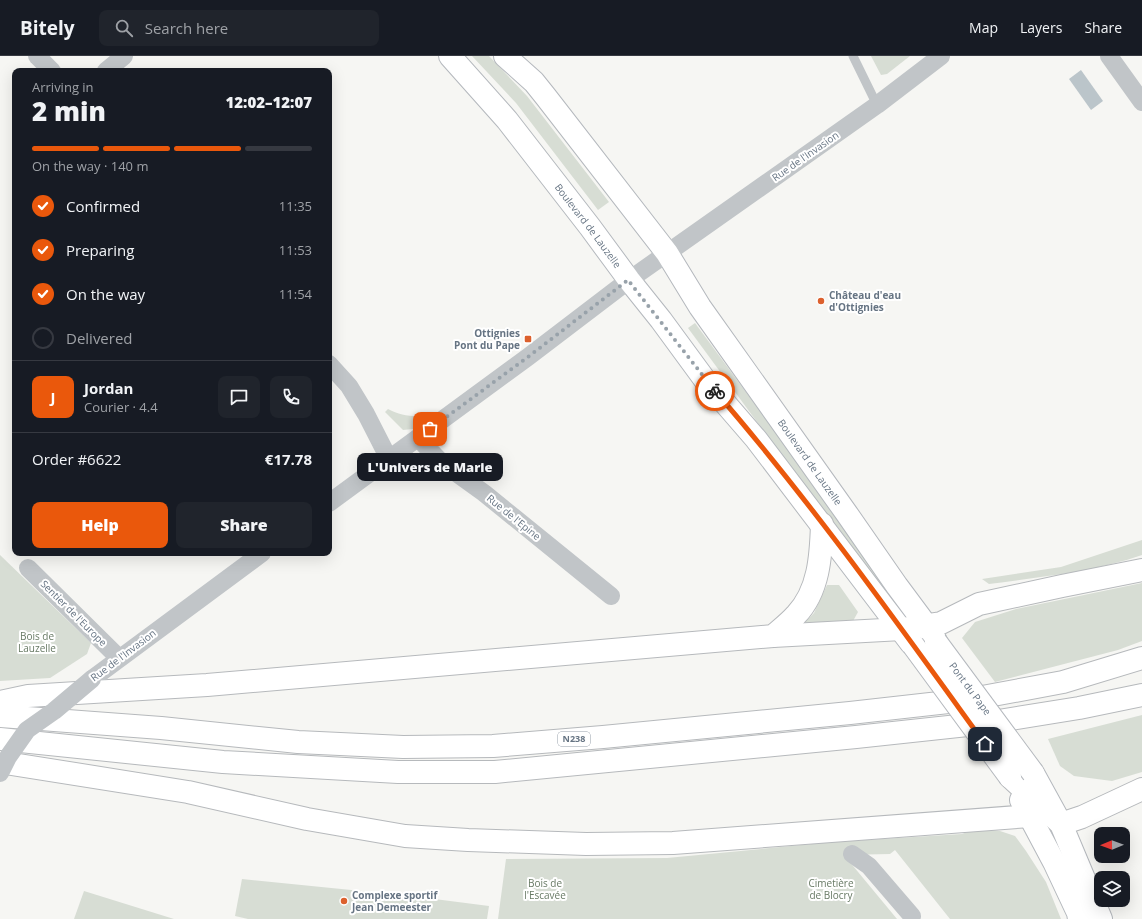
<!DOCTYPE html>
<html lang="en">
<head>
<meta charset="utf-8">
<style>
	:root { --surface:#171b24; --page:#20242c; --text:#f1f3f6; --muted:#9ea1a6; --line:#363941; --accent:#ea580c }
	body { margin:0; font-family:"Open Sans",sans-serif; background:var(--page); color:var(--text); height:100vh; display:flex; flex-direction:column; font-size:15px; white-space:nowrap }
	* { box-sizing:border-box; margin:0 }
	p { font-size:13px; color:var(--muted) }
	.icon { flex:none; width:22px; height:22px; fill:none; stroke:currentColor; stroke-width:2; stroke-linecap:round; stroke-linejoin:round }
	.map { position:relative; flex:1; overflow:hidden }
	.side { position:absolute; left:12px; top:12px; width:320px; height:488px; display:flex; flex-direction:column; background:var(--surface); border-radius:8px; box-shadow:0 4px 16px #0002 }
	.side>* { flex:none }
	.needle { width:26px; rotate:269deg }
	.fabs { position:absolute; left:1094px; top:771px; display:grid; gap:8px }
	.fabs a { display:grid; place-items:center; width:36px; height:36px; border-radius:8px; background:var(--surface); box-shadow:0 4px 16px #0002; font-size:20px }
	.pin { position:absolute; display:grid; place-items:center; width:34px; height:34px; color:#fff; margin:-17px; border-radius:8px; box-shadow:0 2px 6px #0006 }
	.courier { position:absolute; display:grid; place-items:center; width:40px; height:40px; margin:-20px; border:3px solid #ea580c; border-radius:50%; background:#fff; color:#222; box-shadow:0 1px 5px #0007 }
	.bubble { position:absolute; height:28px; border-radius:8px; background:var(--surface); box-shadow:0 4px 16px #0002; font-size:13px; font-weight:800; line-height:28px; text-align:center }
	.summary em { font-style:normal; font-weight:800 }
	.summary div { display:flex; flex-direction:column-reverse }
	.summary { display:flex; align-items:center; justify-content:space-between; height:68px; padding:0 20px }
	h1 { font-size:26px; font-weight:800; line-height:30px }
	.bar { display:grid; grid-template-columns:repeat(4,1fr); gap:6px 4px; align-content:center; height:48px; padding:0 20px }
	.bar i { height:5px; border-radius:3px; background:var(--line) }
	.bar .on { background:var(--accent) }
	.bar p { grid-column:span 4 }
	.line { display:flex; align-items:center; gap:10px; padding:0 20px; border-top:1px solid var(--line) }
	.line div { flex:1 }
	.round { display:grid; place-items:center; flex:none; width:42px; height:42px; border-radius:8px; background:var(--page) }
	ol { padding:0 20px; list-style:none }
	li { display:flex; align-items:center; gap:12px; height:44px }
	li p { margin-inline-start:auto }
	li .icon { padding:4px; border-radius:50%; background:var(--accent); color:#fff; stroke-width:4 }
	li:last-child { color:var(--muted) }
	li i { width:22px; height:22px; border:2px solid var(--line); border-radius:50% }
	.button { display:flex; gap:8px; margin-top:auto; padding:8px 20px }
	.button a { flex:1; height:46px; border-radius:8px; background:var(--accent); color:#fff; font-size:16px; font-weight:800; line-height:46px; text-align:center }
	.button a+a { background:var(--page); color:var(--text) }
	header { display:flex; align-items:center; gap:24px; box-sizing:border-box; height:56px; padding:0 20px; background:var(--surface); border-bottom:1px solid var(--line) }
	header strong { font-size:19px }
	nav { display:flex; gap:22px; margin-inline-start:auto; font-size:14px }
	.search { width:280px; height:36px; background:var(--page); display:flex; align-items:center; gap:10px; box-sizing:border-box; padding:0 14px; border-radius:8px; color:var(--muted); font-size:15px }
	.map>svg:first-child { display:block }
	.green { fill:#d7ddd4 }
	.water { fill:#bbc5ca }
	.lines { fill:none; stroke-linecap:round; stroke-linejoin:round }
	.secondary-casing { stroke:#b4b8bd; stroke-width:24 }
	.highway-casing { stroke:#b6b9bc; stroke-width:24 }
	.lane { stroke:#c1c5c8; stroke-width:9 }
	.street { stroke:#c1c5c8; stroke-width:18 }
	.secondary { stroke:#fff; stroke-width:22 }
	.highway { stroke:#fff; stroke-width:22 }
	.secondary-bridge-casing { stroke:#b4b8bd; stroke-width:24; stroke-linecap:butt }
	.street-bridge { stroke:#c1c5c8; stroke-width:18 }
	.secondary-bridge { stroke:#fff; stroke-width:22 }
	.done { stroke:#98a2aa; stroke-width:4; stroke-dasharray:0 7.2 }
	.route { stroke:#ea580c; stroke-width:5 }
	.poi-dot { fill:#dc602d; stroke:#fff; stroke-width:1.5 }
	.labels { text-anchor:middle; stroke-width:4; stroke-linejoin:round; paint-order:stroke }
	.shield { fill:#fff; stroke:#949ea8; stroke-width:1 }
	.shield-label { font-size:9px; font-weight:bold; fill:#667483 }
	.street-label { font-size:10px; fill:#667483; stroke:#fff }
	.poi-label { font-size:10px; font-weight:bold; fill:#667483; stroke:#fff; text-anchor:start }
	.park-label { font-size:10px; fill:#687a65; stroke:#fff }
</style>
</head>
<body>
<header>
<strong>Bitely</strong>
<div class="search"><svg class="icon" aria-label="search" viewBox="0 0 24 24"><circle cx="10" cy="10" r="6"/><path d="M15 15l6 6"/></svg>Search here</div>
<nav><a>Map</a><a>Layers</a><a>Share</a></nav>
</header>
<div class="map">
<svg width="1142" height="863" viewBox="0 0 1142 863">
	<rect width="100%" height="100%" fill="#f6f6f3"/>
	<!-- green -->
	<g class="green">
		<polygon points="472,0 489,0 527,40 609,146 598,154 516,47"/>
		<polygon points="871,0 910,0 887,18 881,19"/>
		<polygon points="695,267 911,560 906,566 837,475 688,272"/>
		<path d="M388,353C402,361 417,361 432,359L413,373L403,374L385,356Z"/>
		<path d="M1142,484V499C1093,516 1040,521 989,528L982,523L1061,511Z"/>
		<polygon points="0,499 91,587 87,598 50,622 0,625"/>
		<polygon points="1142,527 1142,585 1118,594 995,626 962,582 975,566 1016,553"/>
		<polygon points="827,529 839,529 858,556 853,565 806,568 805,566 814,557"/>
		<polygon points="1142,659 1142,716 1112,725 1074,720 1060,710 1048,683"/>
		<polygon points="975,773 1000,775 1015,780 1026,795 1046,826 1061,863 950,863 895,794 890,798 844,799 897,863 498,863 506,803 667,802 833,786 962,778"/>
		<polygon points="242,823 411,840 489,850 487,863 248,863 235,860"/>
		<polygon points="84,835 174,863 74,863"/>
	</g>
	<!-- water -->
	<polygon class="water" points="1081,14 1103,45 1091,54 1069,23"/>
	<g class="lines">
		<!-- secondary casing -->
		<g class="secondary-casing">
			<g id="secondary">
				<path id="s1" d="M450,0L507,64L590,171L629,224L661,264L705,324L756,383L911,587"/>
				<path id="s2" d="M505,0L534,26L546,41L667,197L700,251L847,458L897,530L926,569L936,585"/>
				<polyline points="1033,717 1061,768 1101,863"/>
				<polyline points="1021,744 1054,806 1078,857 1079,863"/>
			</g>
		</g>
		<!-- highway casing -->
		<g class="highway-casing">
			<g id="highway">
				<polyline points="773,580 902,573 941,567 979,548 1062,530 1142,514"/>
				<path d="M0,646L28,640L207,629L773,580C781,573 789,567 796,559C819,535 821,500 822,468"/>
				<polyline points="0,660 161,672 298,686 403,691 493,690 603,681 850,657 966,644 1063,626 1142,602"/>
				<polyline points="0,683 223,706 398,716 495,716 856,681 986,667 1079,652 1142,639"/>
				<polyline points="0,706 188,736 307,763 405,780 468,784 586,788 673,787 1030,760"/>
				<polyline points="1010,721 1061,768 1082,761 1142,733"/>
			</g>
		</g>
		<!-- lane -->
		<polyline class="lane" points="853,0 877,49"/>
		<!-- street -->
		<g class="street">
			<polyline points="37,0 52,15"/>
			<polyline points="1109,0 1142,46"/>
			<polyline points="106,15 124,0"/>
			<polyline points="329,308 349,330 366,358 389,403"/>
			<polyline points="418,382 441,406 484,437 611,540"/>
			<polyline points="329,447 528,301 629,224 877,49 941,0"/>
			<polyline points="28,512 119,602"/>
			<polyline points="92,623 262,497"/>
			<polyline points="852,798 869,810 912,860"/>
		</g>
		<!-- secondary -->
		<use href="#secondary" class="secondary"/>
		<!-- highway -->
		<use href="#highway" class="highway"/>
		<!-- secondary-bridge casing -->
		<g class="secondary-bridge-casing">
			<g id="secondary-bridge">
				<path id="s3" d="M936,586L1033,717"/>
				<polyline points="913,589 1010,721"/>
			</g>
		</g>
		<!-- street-bridge -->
		<polyline class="street-bridge" points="0,717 8,701 27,674 54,655 92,623"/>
		<!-- secondary-bridge -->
		<use href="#secondary-bridge" class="secondary-bridge"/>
	</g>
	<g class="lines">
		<!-- done -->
		<polyline class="done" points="430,373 528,301 628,224 715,335"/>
		<!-- route -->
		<path class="route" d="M715,335C812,447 898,568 985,688"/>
	</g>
	<!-- markers -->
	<g class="poi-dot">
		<circle cx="821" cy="245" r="4"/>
		<rect x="524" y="279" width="8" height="8" rx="2"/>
		<circle cx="344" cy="845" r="4"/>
	</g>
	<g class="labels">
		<!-- shield labels -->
		<rect class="shield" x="558" y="676" width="32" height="14" rx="3"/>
		<g class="shield-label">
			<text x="574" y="686">N238</text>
		</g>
		<!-- street labels -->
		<g class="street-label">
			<text transform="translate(805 100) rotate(-35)" y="4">Rue de l'Invasion</text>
			<text dy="4" stroke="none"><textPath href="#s1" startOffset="219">Boulevard de Lauzelle</textPath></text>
			<text dy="4" stroke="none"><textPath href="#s2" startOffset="509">Boulevard de Lauzelle</textPath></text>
			<text transform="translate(514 461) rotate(39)" y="4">Rue de l'Epine</text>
			<text transform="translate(74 557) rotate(45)" y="4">Sentier de l'Europe</text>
			<text transform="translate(123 599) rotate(-37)" y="4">Rue de l'Invasion</text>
			<text dy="4" stroke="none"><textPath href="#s3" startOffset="58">Pont du Pape</textPath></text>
		</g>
		<!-- poi labels -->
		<g class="poi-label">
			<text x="829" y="243">Château d'eau<tspan x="829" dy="12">d'Ottignies</tspan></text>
			<text x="520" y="281" text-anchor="end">Ottignies<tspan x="520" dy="12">Pont du Pape</tspan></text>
			<text x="352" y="843">Complexe sportif<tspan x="352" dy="12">Jean Demeester</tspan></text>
		</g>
		<!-- park labels -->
		<g class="park-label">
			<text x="37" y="584">Bois de<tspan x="37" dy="12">Lauzelle</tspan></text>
			<text x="545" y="831">Bois de<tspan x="545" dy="12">l'Escavée</tspan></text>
			<text x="831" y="831">Cimetière<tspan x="831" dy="12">de Blocry</tspan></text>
		</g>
	</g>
</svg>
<div class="fabs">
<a><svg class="needle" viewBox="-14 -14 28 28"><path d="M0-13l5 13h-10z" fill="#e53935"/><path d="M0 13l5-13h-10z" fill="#9ea1a6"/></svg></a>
<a><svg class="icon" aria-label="layers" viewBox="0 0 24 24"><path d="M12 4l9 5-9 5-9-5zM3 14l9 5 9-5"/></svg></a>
</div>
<div class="pin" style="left:430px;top:373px;background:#ea580c"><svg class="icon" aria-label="bag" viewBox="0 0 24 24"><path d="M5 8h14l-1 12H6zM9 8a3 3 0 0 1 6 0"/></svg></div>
<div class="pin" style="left:985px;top:688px;background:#1f2937"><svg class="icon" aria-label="home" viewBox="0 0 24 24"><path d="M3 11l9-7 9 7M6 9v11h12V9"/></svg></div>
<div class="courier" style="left:715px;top:335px"><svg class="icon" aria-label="bike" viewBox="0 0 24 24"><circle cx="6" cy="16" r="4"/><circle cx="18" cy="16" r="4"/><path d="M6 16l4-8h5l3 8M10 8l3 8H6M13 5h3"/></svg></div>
<div class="bubble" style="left:357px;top:397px;width:146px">L'Univers de Marie</div>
<section class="side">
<div class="summary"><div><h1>2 min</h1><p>Arriving in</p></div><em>12:02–12:07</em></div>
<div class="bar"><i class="on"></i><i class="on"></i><i class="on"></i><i></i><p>On the way · 140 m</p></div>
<ol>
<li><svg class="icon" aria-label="check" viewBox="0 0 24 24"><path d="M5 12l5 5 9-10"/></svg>Confirmed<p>11:35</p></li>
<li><svg class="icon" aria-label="check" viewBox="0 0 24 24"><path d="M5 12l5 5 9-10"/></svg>Preparing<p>11:53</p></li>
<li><svg class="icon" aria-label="check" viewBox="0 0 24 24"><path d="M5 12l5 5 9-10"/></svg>On the way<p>11:54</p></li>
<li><i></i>Delivered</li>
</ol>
<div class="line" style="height:72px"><b class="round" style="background:var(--accent);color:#fff">J</b><div><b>Jordan</b><p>Courier · 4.4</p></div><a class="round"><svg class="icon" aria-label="chat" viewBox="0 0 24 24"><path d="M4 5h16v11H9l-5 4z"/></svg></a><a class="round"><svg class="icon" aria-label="phone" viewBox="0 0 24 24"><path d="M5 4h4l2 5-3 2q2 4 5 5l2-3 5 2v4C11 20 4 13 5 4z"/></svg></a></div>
<div class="line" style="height:52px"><div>Order #6622</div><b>€17.78</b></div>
<div class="button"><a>Help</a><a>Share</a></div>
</section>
</div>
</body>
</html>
